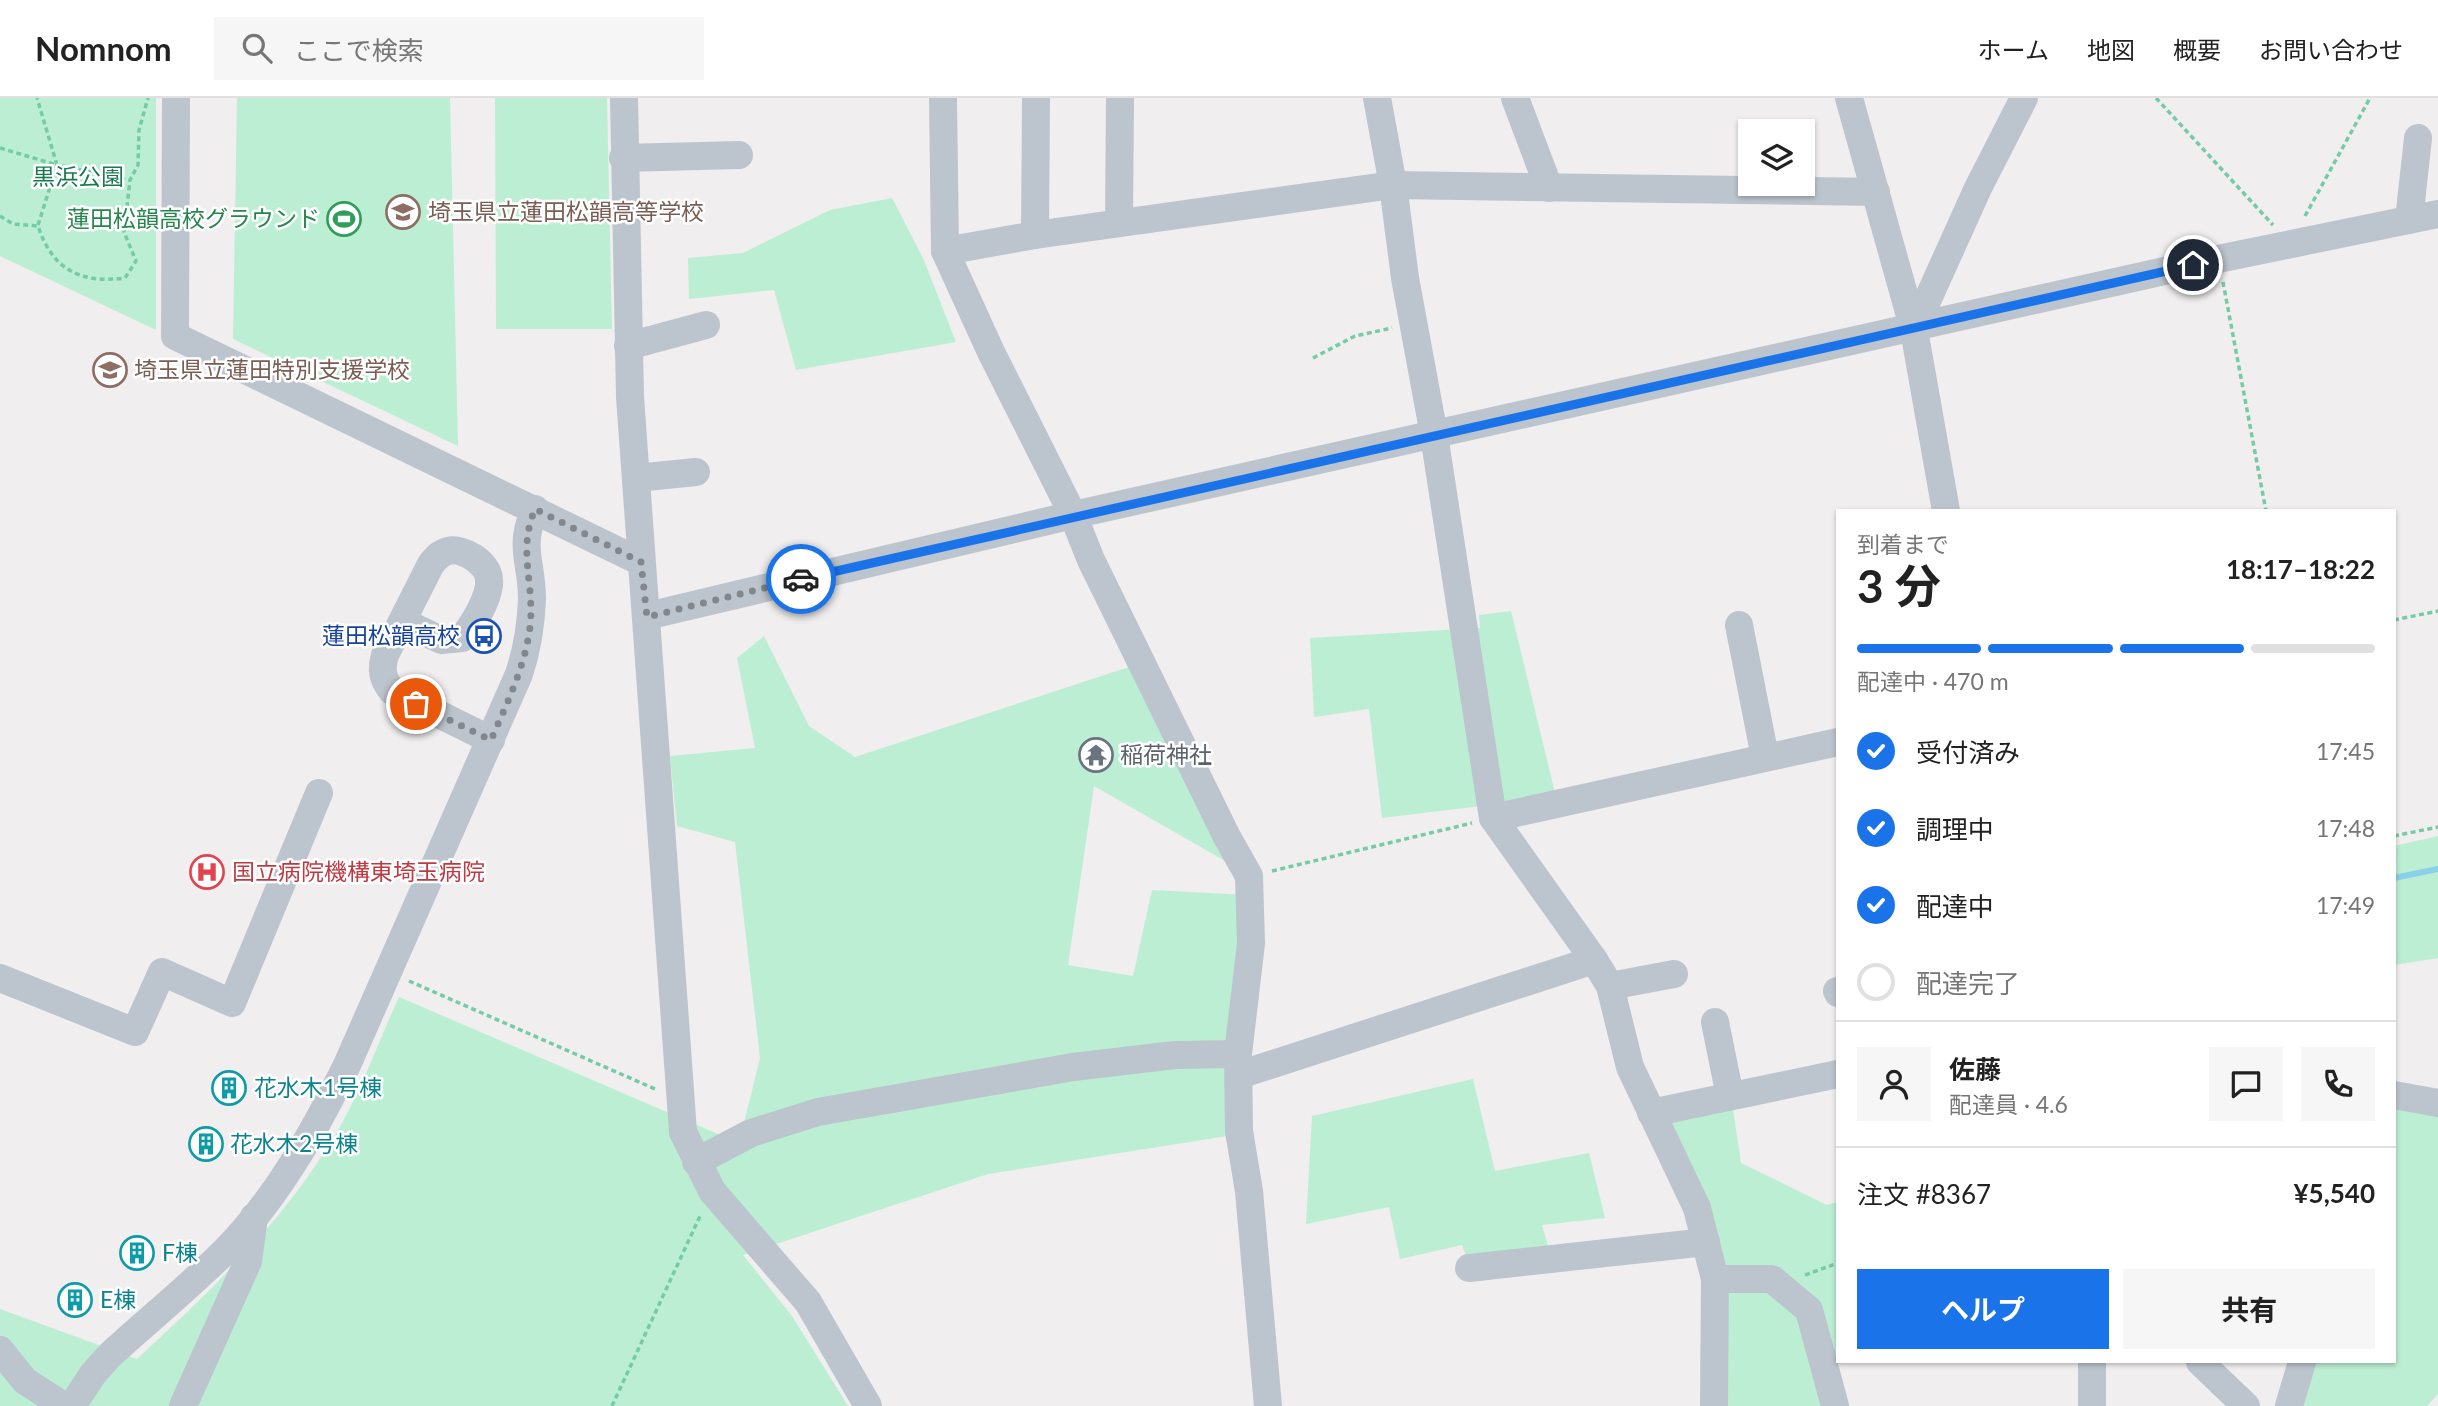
<!DOCTYPE html>
<html lang="ja">
<head>
<meta charset="utf-8">
<style>
	:root { --surface:#fff; --page:#f6f6f6; --text:#222; --muted:#767676; --line:#e0e0e0; --accent:#1a73e8 }
	body { margin:0; font-family:Lato,"Noto Sans JP",sans-serif; background:var(--page); color:var(--text); height:100vh; display:flex; flex-direction:column; font-size:26px; white-space:nowrap }
	* { box-sizing:border-box; margin:0 }
	p { font-size:23px; color:var(--muted) }
	.icon { flex:none; width:38px; height:38px; fill:none; stroke:currentColor; stroke-width:2; stroke-linecap:round; stroke-linejoin:round }
	.map { position:relative; flex:1; overflow:hidden }
	.side { position:absolute; left:1836px; top:411px; width:560px; height:854px; display:flex; flex-direction:column; background:var(--surface); border-radius:0px; box-shadow:0 2px 5px #0004 }
	.side>* { flex:none }
	.controls { position:absolute; left:1738px; top:21px; display:grid; gap:14px }
	.controls a { display:grid; place-items:center; width:77px; height:77px; border-radius:0px; background:var(--surface); box-shadow:0 2px 5px #0004; font-size:35px }
	.pin { position:absolute; display:grid; place-items:center; width:60px; height:60px; color:#fff; margin:-30px; border:4px solid #fff; border-radius:50%; box-shadow:0 2px 7px #0007 }
	.courier { position:absolute; display:grid; place-items:center; width:70px; height:70px; margin:-35px; border:5px solid #1a73e8; border-radius:50%; background:#fff; color:#222; box-shadow:0 2px 9px #0007 }
	.head em { font-style:normal; font-weight:700 }
	.head div { display:flex; flex-direction:column-reverse }
	.head { display:flex; align-items:center; justify-content:space-between; height:119px; padding:0 21px }
	h1 { font-size:46px; font-weight:700; line-height:52px }
	.bar { display:grid; grid-template-columns:repeat(4,1fr); gap:10px 7px; align-content:center; height:84px; padding:0 21px }
	.bar i { height:9px; border-radius:5px; background:var(--line) }
	.bar .active { background:var(--accent) }
	.bar p { grid-column:span 4 }
	.line { display:flex; align-items:center; gap:18px; padding:0 21px; border-top:2px solid var(--line) }
	.line div { flex:1 }
	.round { display:grid; place-items:center; flex:none; width:74px; height:74px; border-radius:0px; background:var(--page) }
	ol { padding:0 21px; list-style:none }
	li { display:flex; align-items:center; gap:21px; height:77px }
	li p { margin-inline-start:auto }
	li .icon { padding:7px; border-radius:50%; background:var(--accent); color:#fff; stroke-width:4 }
	li:last-child { color:var(--muted) }
	li i { width:38px; height:38px; border:4px solid var(--line); border-radius:50% }
	.action { display:flex; gap:14px; margin-top:auto; padding:14px 21px }
	.action a { flex:1; height:80px; border-radius:0px; background:var(--accent); color:#fff; font-size:28px; font-weight:700; line-height:80px; text-align:center }
	.action a+a { background:var(--page); color:var(--text) }
	header { display:flex; align-items:center; gap:42px; box-sizing:border-box; height:98px; padding:0 35px; background:var(--surface); border-bottom:2px solid var(--line) }
	header strong { font-size:33px }
	nav { display:flex; gap:38px; margin-inline-start:auto; font-size:24px }
	.search { width:490px; height:63px; background:var(--page); display:flex; align-items:center; gap:18px; box-sizing:border-box; padding:0 24px; border-radius:0px; color:var(--muted); font-size:26px }
	.map>svg:first-child { display:block }
	.green { fill:#bceed3 }
	.lines { fill:none; stroke-linecap:round; stroke-linejoin:round }
	.stream { stroke:#8ad0ea; stroke-width:6 }
	.path { stroke:#75cba6; stroke-width:3.5; stroke-dasharray:5 3.5; stroke-linecap:butt }
	.minor { stroke:#bcc4cd; stroke-width:28 }
	.done { stroke:#82878e; stroke-width:7; stroke-dasharray:0 12.6 }
	.route { stroke:#1a73e8; stroke-width:9 }
	.labels { text-anchor:middle; stroke-width:5; stroke-linejoin:round; paint-order:stroke }
	.park-label { font-size:23px; fill:#197a50; stroke:#fff }
	.education-label { font-size:23px; fill:#785e54; stroke:#fff; text-anchor:start }
	.leisure-label { font-size:23px; fill:#27864d; stroke:#fff; text-anchor:end }
	.transit-label { font-size:23px; fill:#164399; stroke:#fff; text-anchor:end }
	.worship-label { font-size:23px; fill:#5b616d; stroke:#fff; text-anchor:start }
	.health-label { font-size:23px; fill:#be3a42; stroke:#fff; text-anchor:start }
	.culture-label { font-size:23px; fill:#0d838f; stroke:#fff; text-anchor:start }
</style>
</head>
<body>
<header>
<strong>Nomnom</strong>
<div class="search"><svg class="icon" aria-label="search" viewBox="0 0 24 24"><circle cx="10" cy="10" r="6"/><path d="M15 15l6 6"/></svg>ここで検索</div>
<nav><a>ホーム</a><a>地図</a><a>概要</a><a>お問い合わせ</a></nav>
</header>
<div class="map">
<svg width="2438" height="1308" viewBox="0 0 2438 1308">
	<rect width="100%" height="100%" fill="#f0eeee"/>
	<!-- green -->
	<g class="green">
		<polygon points="0,0 156,0 156,232 0,158"/>
		<polygon points="237,0 450,0 458,348 233,241"/>
		<polygon points="495,0 607,0 612,231 496,231"/>
		<polygon points="892,100 923,160 956,244 796,272 774,192 689,201 688,160 743,155 830,112"/>
		<polygon points="1511,513 1556,699 1382,720 1369,611 1314,619 1310,540 1480,530 1479,517"/>
		<path d="M764,538L809,628L855,659L1132,568L1227,764L1094,688L1068,867L1133,878L1152,792L1246,797L1227,1038L988,1076L743,1157L792,1218L848,1308H0V1211L137,1261C216,1188 288,1120 342,1025C364,985 380,940 399,899L739,1045L760,960L735,744L677,728L670,658L755,650L737,560Z"/>
		<polygon points="2438,738 2438,860 2394,867 2394,748"/>
		<polygon points="1473,981 1495,1073 1589,1055 1605,1120 1542,1127 1551,1158 1470,1169 1462,1147 1400,1161 1389,1109 1306,1126 1312,1018"/>
		<polygon points="1732,1004 1741,1065 1827,1107 1837,1104 1837,1255 1830,1261 1826,1308 1723,1308 1722,1191 1664,1019"/>
		<polygon points="2394,1004 2438,1011 2438,1296 2427,1308 2294,1308 2307,1264 2394,1264"/>
	</g>
	<g class="lines">
		<!-- stream -->
		<polyline class="stream" points="2394,780 2438,771"/>
		<!-- path -->
		<g class="path">
			<polyline points="2156,0 2273,127"/>
			<polyline points="0,50 57,67 37,0"/>
			<path d="M0,118L13,126L38,128C52,171 80,186 125,180L136,163L124,134L130,82L138,67L139,32L148,0"/>
			<polyline points="2305,118 2370,0"/>
			<polyline points="38,127 57,67 130,82"/>
			<polyline points="2223,184 2266,413"/>
			<polyline points="1313,260 1355,238 1392,230"/>
			<polyline points="2394,522 2438,513"/>
			<polyline points="2394,738 2438,729"/>
			<polyline points="1272,773 1472,725"/>
			<polyline points="409,883 655,991"/>
			<polyline points="1805,1177 1838,1165"/>
			<polyline points="612,1308 701,1116"/>
		</g>
		<!-- minor -->
		<g class="minor">
			<polyline points="176,0 175,238 641,464"/>
			<polyline points="624,0 630,299 683,1034 712,1093 808,1204 868,1308"/>
			<polyline points="943,0 945,153 991,254 1073,417 1091,462 1227,739 1249,778 1251,845 1238,956 1239,1033 1249,1093 1268,1308"/>
			<polyline points="1377,0 1393,87 1405,180 1434,337 1493,720 1594,862 1610,888 1630,969 1697,1110 1715,1181 1714,1308"/>
			<polyline points="1515,0 1549,90"/>
			<polyline points="1849,0 1914,232 1946,413"/>
			<polyline points="623,60 739,57"/>
			<polyline points="2409,122 2418,40"/>
			<polyline points="1119,125 1120,0"/>
			<polyline points="1035,137 1036,1"/>
			<polyline points="945,153 1035,137 1393,87 1876,94"/>
			<polyline points="1914,232 1978,90 2024,0"/>
			<polyline points="628,248 706,227"/>
			<polyline points="636,380 696,374"/>
			<polyline points="647,518 1073,417 2218,161 2438,116"/>
			<polyline points="1739,527 1765,659"/>
			<path d="M397,533L412,528L441,542L462,540C473,527 491,498 489,481C488,465 463,449 448,453C440,455 436,460 431,466L385,557C381,572 382,580 392,593L491,642"/>
			<polyline points="1493,720 1838,644"/>
			<polyline points="0,880 135,934 162,874 232,905 319,695"/>
			<polyline points="1610,888 1674,876"/>
			<polyline points="1837,893 1838,895"/>
			<polyline points="1715,924 1730,998"/>
			<polyline points="1239,977 1594,862"/>
			<polyline points="2394,997 2438,1005"/>
			<polyline points="1651,1015 1838,976"/>
			<polyline points="696,1064 751,1035 818,1014 1073,969 1175,957 1238,956"/>
			<polyline points="1469,1170 1706,1144"/>
			<polyline points="1715,1181 1772,1181 1809,1212 1835,1308"/>
			<polyline points="0,1252 25,1283 64,1308"/>
			<polyline points="2092,1264 2092,1308"/>
			<polyline points="2200,1264 2246,1308"/>
			<path d="M72,1308L93,1276L109,1258C147,1223 188,1190 224,1154C277,1100 314,1034 347,967L519,576C527,552 531,527 532,501C532,463 518,450 535,411"/>
			<polyline points="183,1308 248,1163 254,1119"/>
			<polyline points="2289,1308 2302,1264"/>
		</g>
	</g>
	<g class="lines">
		<!-- done -->
		<path class="done" d="M416,606L491,642C507,605 525,569 530,529C535,484 517,454 535,411L641,464L647,519L801,481"/>
		<!-- route -->
		<polyline class="route" points="801,481 2193,167"/>
	</g>
	<!-- icons -->
	<defs>
		<g id="school-ring" transform="scale(1.75)"><circle r="9.5" fill="#fff" stroke="#8d6e63" stroke-width="1.5"/><path d="M0-5L7-2L0 1L-7-2ZM-4 1L0 2.5L4 1V4Q0 6-4 4Z" fill="#8d6e63"/></g>
		<g id="stadium-ring" transform="scale(1.75)"><circle r="9.5" fill="#fff" stroke="#2e9e5b" stroke-width="1.5"/><path d="M0-5a6.5 5 0 1 0 0 10a6.5 5 0 1 0 0-10ZM-3.5-1.8h7v3.6h-7Z" fill="#2e9e5b"/></g>
		<g id="bus-ring" transform="scale(1.75)"><circle r="9.5" fill="#fff" stroke="#1a4fb4" stroke-width="1.5"/><path d="M-5-6H5V4H4V6H2V4H-2V6H-4V4H-5ZM-3.5-4V0h7V-4ZM-3.5 1.2v1.5H-2V1.2ZM2 1.2v1.5H3.5V1.2Z" fill="#1a4fb4"/></g>
		<g id="temple-ring" transform="scale(1.75)"><circle r="9.5" fill="#fff" stroke="#6b7280" stroke-width="1.5"/><path d="M0-6L5-2H3V0L6.5 2.5H4V6H1.5V3h-3V6H-4V2.5H-6.5L-3 0V-2H-5Z" fill="#6b7280"/></g>
		<g id="hospital-ring" transform="scale(1.75)"><circle r="9.5" fill="#fff" stroke="#e0444e" stroke-width="1.5"/><path d="M-5-5h3v3.5h4V-5h3V5h-3V1.5h-4V5h-3Z" fill="#e0444e"/></g>
		<g id="building-ring" transform="scale(1.75)"><circle r="9.5" fill="#fff" stroke="#0f9aa8" stroke-width="1.5"/><path d="M-4-6H4V6H1V3H-1V6H-4ZM-2.5-4.3h1.7v1.8h-1.7ZM.8-4.3h1.7v1.8H.8ZM-2.5-1h1.7V.8h-1.7ZM.8-1h1.7V.8H.8Z" fill="#0f9aa8"/></g>
	</defs>
	<g fill-rule="evenodd">
		<use href="#school-ring" x="403" y="114"/>
		<use href="#stadium-ring" x="344" y="121"/>
		<use href="#school-ring" x="110" y="272"/>
		<use href="#bus-ring" x="484" y="538"/>
		<use href="#temple-ring" x="1096" y="657"/>
		<use href="#hospital-ring" x="207" y="774"/>
		<use href="#building-ring" x="229" y="990"/>
		<use href="#building-ring" x="206" y="1046"/>
		<use href="#building-ring" x="137" y="1155"/>
		<use href="#building-ring" x="75" y="1202"/>
	</g>
	<g class="labels">
		<!-- park labels -->
		<g class="park-label">
			<text x="78" y="87">黒浜公園</text>
		</g>
		<!-- education labels -->
		<g class="education-label">
			<text x="428" y="122">埼玉県立蓮田松韻高等学校</text>
			<text x="134" y="280">埼玉県立蓮田特別支援学校</text>
		</g>
		<!-- leisure labels -->
		<g class="leisure-label">
			<text x="320" y="129">蓮田松韻高校グラウンド</text>
		</g>
		<!-- transit labels -->
		<g class="transit-label">
			<text x="460" y="546">蓮田松韻高校</text>
		</g>
		<!-- worship labels -->
		<g class="worship-label">
			<text x="1120" y="665">稲荷神社</text>
		</g>
		<!-- health labels -->
		<g class="health-label">
			<text x="232" y="782">国立病院機構東埼玉病院</text>
		</g>
		<!-- culture labels -->
		<g class="culture-label">
			<text x="254" y="998">花水木1号棟</text>
			<text x="230" y="1054">花水木2号棟</text>
			<text x="162" y="1163">F棟</text>
			<text x="100" y="1210">E棟</text>
		</g>
	</g>
</svg>
<div class="controls">
<a><svg class="icon" aria-label="layers" viewBox="0 0 24 24"><path d="M12 4l9 5-9 5-9-5zM3 14l9 5 9-5"/></svg></a>
</div>
<div class="pin" style="left:416px;top:606px;background:#ea580c"><svg class="icon" aria-label="bag" viewBox="0 0 24 24"><path d="M5 8h14l-1 12H6zM9 8a3 3 0 0 1 6 0"/></svg></div>
<div class="pin" style="left:2193px;top:167px;background:#1f2937"><svg class="icon" aria-label="home" viewBox="0 0 24 24"><path d="M3 11l9-7 9 7M6 9v11h12V9"/></svg></div>
<div class="courier" style="left:801px;top:481px"><svg class="icon" aria-label="car" viewBox="0 0 24 24"><path d="M5 17H2v-5l4-1 3-4h7l3 4 3 1v5h-3M9 17h6M6 11h13"/><circle cx="7" cy="17" r="2"/><circle cx="17" cy="17" r="2"/></svg></div>
<section class="side">
<div class="head"><div><h1>3 分</h1><p>到着まで</p></div><em>18:17–18:22</em></div>
<div class="bar"><i class="active"></i><i class="active"></i><i class="active"></i><i></i><p>配達中 · 470 m</p></div>
<ol>
<li><svg class="icon" aria-label="check" viewBox="0 0 24 24"><path d="M5 12l5 5 9-10"/></svg>受付済み<p>17:45</p></li>
<li><svg class="icon" aria-label="check" viewBox="0 0 24 24"><path d="M5 12l5 5 9-10"/></svg>調理中<p>17:48</p></li>
<li><svg class="icon" aria-label="check" viewBox="0 0 24 24"><path d="M5 12l5 5 9-10"/></svg>配達中<p>17:49</p></li>
<li><i></i>配達完了</li>
</ol>
<div class="line" style="height:126px"><a class="round"><svg class="icon" aria-label="person" viewBox="0 0 24 24"><circle cx="12" cy="8" r="4"/><path d="M4 21q1-7 8-7t8 7"/></svg></a><div><b>佐藤</b><p>配達員 · 4.6</p></div><a class="round"><svg class="icon" aria-label="chat" viewBox="0 0 24 24"><path d="M4 5h16v11H9l-5 4z"/></svg></a><a class="round"><svg class="icon" aria-label="phone" viewBox="0 0 24 24"><path d="M5 4h4l2 5-3 2q2 4 5 5l2-3 5 2v4C11 20 4 13 5 4z"/></svg></a></div>
<div class="line" style="height:91px"><div>注文 #8367</div><b>¥5,540</b></div>
<div class="action"><a>ヘルプ</a><a>共有</a></div>
</section>
</div>
</body>
</html>
